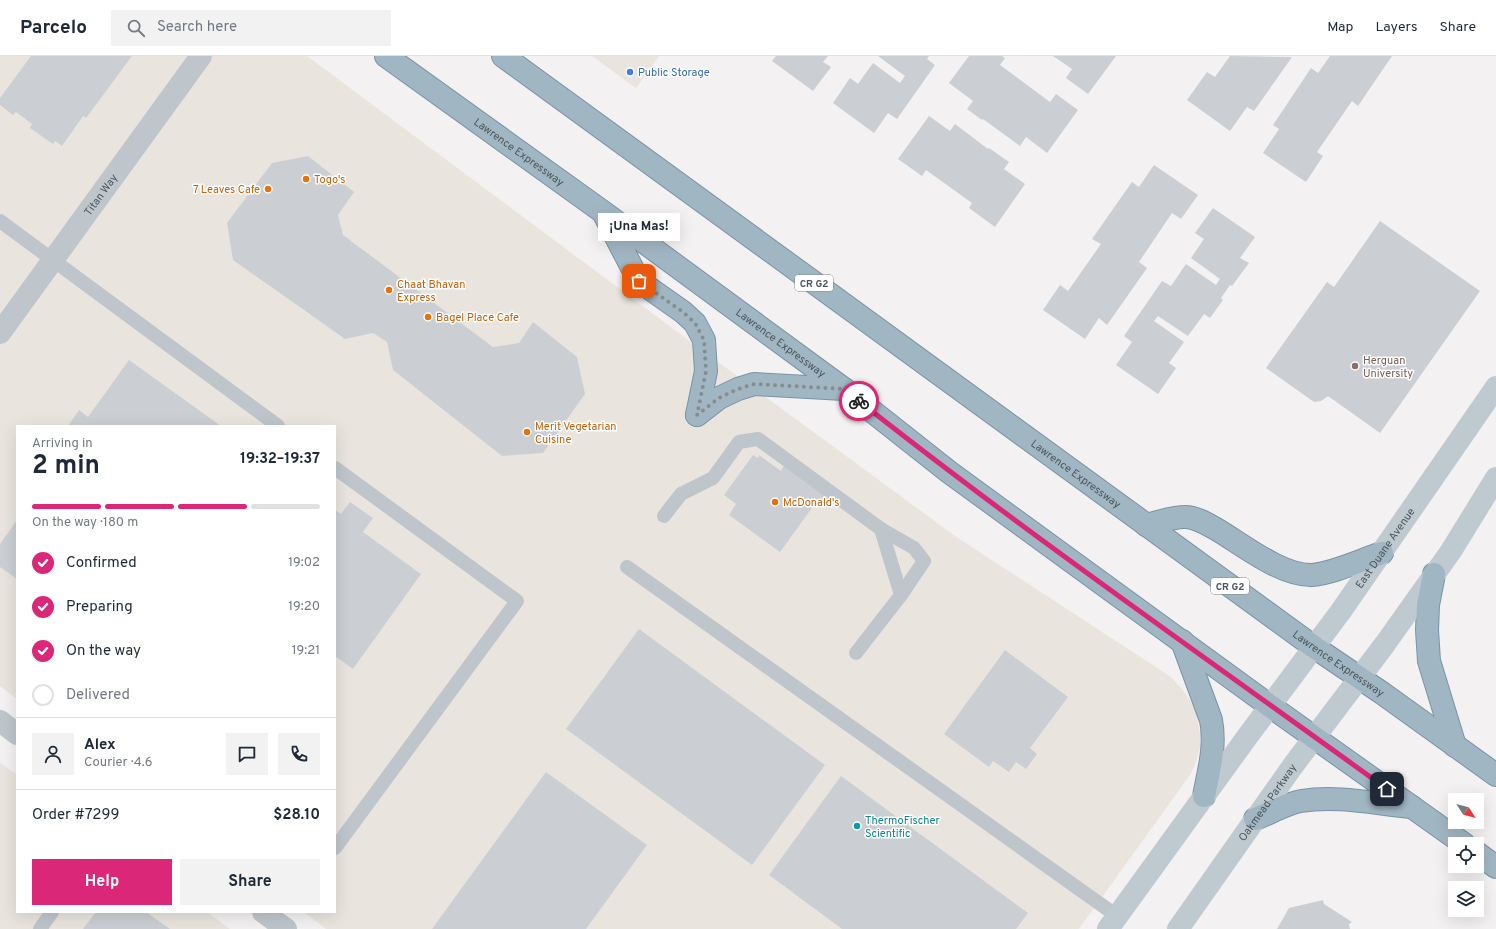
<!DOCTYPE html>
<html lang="en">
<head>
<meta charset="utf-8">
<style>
	:root { --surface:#fff; --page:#f2f2f3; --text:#1f2937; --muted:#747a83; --line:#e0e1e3; --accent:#db2777 }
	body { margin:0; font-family:Overpass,sans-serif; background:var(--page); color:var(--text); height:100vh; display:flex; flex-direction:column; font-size:15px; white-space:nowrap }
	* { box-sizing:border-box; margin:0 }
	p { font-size:13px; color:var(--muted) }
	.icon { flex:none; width:22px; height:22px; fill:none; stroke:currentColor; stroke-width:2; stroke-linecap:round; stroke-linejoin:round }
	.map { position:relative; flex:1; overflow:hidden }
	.details { position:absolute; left:16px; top:369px; width:320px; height:488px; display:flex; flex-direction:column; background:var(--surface); border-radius:0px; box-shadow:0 4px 16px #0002 }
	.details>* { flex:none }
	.needle { width:26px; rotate:126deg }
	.buttons { position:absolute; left:1448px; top:737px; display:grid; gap:8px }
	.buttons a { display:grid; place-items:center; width:36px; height:36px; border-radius:0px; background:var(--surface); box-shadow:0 4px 16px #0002; font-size:20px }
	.pin { position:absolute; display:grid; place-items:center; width:34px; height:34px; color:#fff; margin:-17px; border-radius:8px; box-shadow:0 2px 6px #0006 }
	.courier { position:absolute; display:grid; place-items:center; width:40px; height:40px; margin:-20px; border:3px solid #db2777; border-radius:50%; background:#fff; color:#222; box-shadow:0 1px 5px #0007 }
	.bubble { position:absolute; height:28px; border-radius:0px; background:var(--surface); box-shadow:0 4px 16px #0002; font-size:13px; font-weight:700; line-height:28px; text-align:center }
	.head em { font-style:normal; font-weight:700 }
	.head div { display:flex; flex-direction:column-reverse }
	.head { display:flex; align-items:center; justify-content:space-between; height:68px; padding:0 16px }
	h1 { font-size:26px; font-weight:700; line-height:30px }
	.bar { display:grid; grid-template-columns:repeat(4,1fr); gap:6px 4px; align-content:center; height:48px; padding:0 16px }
	.bar i { height:5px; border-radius:3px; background:var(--line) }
	.bar .on { background:var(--accent) }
	.bar p { grid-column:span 4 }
	.line { display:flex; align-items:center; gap:10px; padding:0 16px; border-top:1px solid var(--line) }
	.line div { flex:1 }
	.round { display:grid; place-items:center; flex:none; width:42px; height:42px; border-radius:0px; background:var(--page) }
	ol { padding:0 16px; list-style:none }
	li { display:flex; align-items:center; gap:12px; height:44px }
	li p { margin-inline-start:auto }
	li .icon { padding:4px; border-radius:50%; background:var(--accent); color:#fff; stroke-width:4 }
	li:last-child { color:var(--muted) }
	li i { width:22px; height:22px; border:2px solid var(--line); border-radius:50% }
	.action { display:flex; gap:8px; margin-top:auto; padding:8px 16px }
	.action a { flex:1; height:46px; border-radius:0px; background:var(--accent); color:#fff; font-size:16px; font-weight:700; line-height:46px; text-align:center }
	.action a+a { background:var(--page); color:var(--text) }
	header { display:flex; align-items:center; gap:24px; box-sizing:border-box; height:56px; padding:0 20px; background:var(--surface); border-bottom:1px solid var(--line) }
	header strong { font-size:19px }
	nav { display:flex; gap:22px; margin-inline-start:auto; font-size:14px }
	.search { width:280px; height:36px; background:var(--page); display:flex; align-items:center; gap:10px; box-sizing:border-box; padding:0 14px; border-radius:0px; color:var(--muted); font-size:15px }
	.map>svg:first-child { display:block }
	.commercial { fill:#e9e5de }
	.building { fill:#cbcfd3 }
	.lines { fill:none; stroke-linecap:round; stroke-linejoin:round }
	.trunk-casing { stroke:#7993a6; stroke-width:24 }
	.service { stroke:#bec6cc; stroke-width:14 }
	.minor { stroke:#bec6cc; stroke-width:22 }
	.tertiary { stroke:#bec6cc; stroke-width:22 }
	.secondary { stroke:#bfc9d0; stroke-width:22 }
	.trunk { stroke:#a1b6c3; stroke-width:22 }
	.done { stroke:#868c90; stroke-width:4; stroke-dasharray:0 7.2 }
	.route { stroke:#db2777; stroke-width:5 }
	.shop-dot { fill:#3f7fe0; stroke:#fff; stroke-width:1.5 }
	.food-dot { fill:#e8710a; stroke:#fff; stroke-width:1.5 }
	.education-dot { fill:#8d6e63; stroke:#fff; stroke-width:1.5 }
	.culture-dot { fill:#0f9aa8; stroke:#fff; stroke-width:1.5 }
	.labels { text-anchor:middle; stroke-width:3; stroke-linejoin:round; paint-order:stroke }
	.shield { fill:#fff; stroke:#81898d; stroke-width:1 }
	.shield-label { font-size:10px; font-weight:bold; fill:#4b565c }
	.shop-label { font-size:11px; fill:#366cbe; stroke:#fff; text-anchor:start }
	.street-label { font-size:11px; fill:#4b565c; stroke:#fff }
	.food-label { font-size:11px; fill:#c56008; stroke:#fff; text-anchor:start }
	.education-label { font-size:11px; fill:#785e54; stroke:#fff; text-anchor:start }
	.culture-label { font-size:11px; fill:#0d838f; stroke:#fff; text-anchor:start }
</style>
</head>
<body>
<header>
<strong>Parcelo</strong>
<div class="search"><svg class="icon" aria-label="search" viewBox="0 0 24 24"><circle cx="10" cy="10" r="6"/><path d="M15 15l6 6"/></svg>Search here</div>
<nav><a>Map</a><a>Layers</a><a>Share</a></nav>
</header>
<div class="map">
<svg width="1496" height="873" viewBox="0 0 1496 873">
	<rect width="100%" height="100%" fill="#f3f1f1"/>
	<!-- commercial -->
	<g class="commercial">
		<polygon points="0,0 307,0 691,286 955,480 1171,621 1183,634 1193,649 1197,661 1200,679 1200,691 1196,706 1190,719 1079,873 326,873 304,856 335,856 335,370 17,370 17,643 0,630"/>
		<polygon points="592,0 659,0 636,32"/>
		<polygon points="0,707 17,719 17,856 207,856 230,873 0,873"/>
	</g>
	<!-- building -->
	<g class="building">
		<polygon points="31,0 132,0 86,62 83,60 62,90 55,85 53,88 30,72 32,68 16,56 13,59 0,49 0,42"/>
		<polygon points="776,0 828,0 823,6 831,11 813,35 772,5"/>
		<polygon points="878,0 929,0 927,3 935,9 897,63 888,57 874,77 833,47 850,22 858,28 873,7 900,27 905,20"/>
		<polygon points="969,0 1002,0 1005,2 1000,9 1050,46 1056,38 1078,54 1047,97 1026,81 1020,90 983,63 982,64 967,53 973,45 949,27"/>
		<polygon points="1053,0 1116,0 1088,38 1066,22 1072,13"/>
		<polygon points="1230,0 1292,1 1254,55 1247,51 1230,75 1187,44 1207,16 1215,21"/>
		<polygon points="1330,0 1392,0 1358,50 1352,45 1317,96 1323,100 1306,126 1263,97 1279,73 1273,69 1311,12 1318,17"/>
		<polygon points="929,60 950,75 955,68 988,93 989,92 1009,106 1004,113 1025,128 995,171 969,152 972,147 926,114 922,120 898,103"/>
		<polygon points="308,100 354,136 338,159 343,179 493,291 519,287 533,266 577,301 585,338 543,397 502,400 393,314 387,286 373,277 345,283 233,204 227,167 272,107"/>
		<polygon points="1154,109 1198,139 1181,163 1172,157 1139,206 1147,212 1107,269 1099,262 1085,283 1043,254 1060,229 1068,235 1101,188 1092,183 1132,126 1139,131"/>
		<polygon points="1213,152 1255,181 1240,202 1249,207 1232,230 1230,229 1221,242 1223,244 1210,262 1204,258 1188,280 1158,260 1154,265 1184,286 1169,307 1176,312 1158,338 1116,309 1132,286 1124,280 1162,225 1171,230 1186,208 1216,229 1220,223 1191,202 1204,183 1195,177"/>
		<polygon points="1380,165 1480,235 1380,377 1328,340 1321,345 1314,346 1266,312 1327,226 1334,231"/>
		<polygon points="129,304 221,370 68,370 79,354 88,361"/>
		<polygon points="753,399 758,402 759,399 781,415 784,409 833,444 827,452 817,445 780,496 729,459 736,448 724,439"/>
		<polygon points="350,446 373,462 363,476 421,518 353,613 335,600 335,454 341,458"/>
		<polygon points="17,464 17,523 0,511 0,488"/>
		<polygon points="639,573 825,709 752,809 566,673"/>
		<polygon points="1005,594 1068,641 1030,692 1037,698 1026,713 1016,706 1009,716 993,705 989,711 944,678"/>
		<polygon points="546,716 647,789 586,873 432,873"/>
		<polygon points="841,720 1028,857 1016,873 842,873 769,819"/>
		<polygon points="1323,844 1324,848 1352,866 1349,868 1350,873 1277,873 1289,852"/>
		<polygon points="96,856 146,856 170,873 83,873"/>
	</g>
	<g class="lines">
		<!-- trunk casing -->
		<g class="trunk-casing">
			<g id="trunk">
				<path id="s4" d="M386,0L603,156L844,333L949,416L1270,650L1464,788"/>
				<path id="s5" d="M503,0L1314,591L1382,637L1496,719"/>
				<polyline points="605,160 639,225 683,256 695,267 704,284 706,315 697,359"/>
				<polyline points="697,359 719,342 738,333 754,328 844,333"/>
				<path d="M1146,469C1159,466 1172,461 1185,461C1196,461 1207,468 1216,473C1242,488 1281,520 1312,519C1334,517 1361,504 1382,497"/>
				<polyline points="1434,518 1428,549 1427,574 1429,605 1455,690"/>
				<path d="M1182,585L1211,664C1216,690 1209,714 1204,740"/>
				<path d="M1255,763C1268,758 1288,747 1301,745C1338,739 1376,748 1412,751"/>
				<polyline points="1477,797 1496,811"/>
			</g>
		</g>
		<!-- service -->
		<g class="service">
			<polyline points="0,165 278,370"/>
			<polyline points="335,412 517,545 335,792"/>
			<polyline points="664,460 681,438 713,422 739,386 758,383 881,473 901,539 856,597"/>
			<polyline points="881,473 914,492 924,505 901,539"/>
			<polyline points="627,511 1117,860"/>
			<polyline points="40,873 52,856"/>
		</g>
		<!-- minor -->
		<path class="minor" id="s1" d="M0,277L201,0"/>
		<!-- tertiary -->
		<g class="tertiary">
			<polyline points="0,665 17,678"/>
			<polyline points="263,856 286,873"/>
		</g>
		<!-- secondary -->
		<g class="secondary">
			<path id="s2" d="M1108,873L1247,681L1341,555L1496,331"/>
			<path id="s3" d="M1178,873L1292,711L1385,588L1451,495L1496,422"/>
		</g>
		<!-- trunk -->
		<use href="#trunk" class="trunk"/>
	</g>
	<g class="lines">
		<!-- done -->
		<polyline class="done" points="639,225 683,256 695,267 704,284 706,315 697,359 719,342 738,333 754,328 844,333 859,345"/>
		<!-- route -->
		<path class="route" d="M859,345C1030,480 1210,605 1387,733"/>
	</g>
	<!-- markers -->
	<circle class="shop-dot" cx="630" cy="16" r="4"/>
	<g class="food-dot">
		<circle cx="306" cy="123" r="4"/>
		<circle cx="268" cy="133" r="4"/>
		<circle cx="389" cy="234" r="4"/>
		<circle cx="428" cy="261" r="4"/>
		<circle cx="527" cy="376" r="4"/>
		<circle cx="775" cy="446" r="4"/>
	</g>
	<circle class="education-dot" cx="1355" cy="310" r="4"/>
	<circle class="culture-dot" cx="857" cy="770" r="4"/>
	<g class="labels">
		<!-- shield labels -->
		<g class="shield">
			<rect x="795" y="219" width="38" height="16" rx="3"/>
			<rect x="1211" y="522" width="38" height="16" rx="3"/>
		</g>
		<g class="shield-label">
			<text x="814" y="231">CR G2</text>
			<text x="1230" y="534">CR G2</text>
		</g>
		<!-- shop labels -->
		<g class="shop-label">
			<text x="638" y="20">Public Storage</text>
		</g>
		<!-- street labels -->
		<g class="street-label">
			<text dy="4" stroke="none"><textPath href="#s4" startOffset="164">Lawrence Expressway</textPath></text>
			<text dy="4" stroke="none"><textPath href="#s1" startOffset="171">Titan Way</textPath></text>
			<text dy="4" stroke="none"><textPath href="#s4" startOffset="488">Lawrence Expressway</textPath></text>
			<text dy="4" stroke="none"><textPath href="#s5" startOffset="709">Lawrence Expressway</textPath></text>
			<text dy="4" stroke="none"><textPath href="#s2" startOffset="471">East Duane Avenue</textPath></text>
			<text dy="4" stroke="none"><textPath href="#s5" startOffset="1033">Lawrence Expressway</textPath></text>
			<text dy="4" stroke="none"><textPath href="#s3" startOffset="155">Oakmead Parkway</textPath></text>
		</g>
		<!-- food labels -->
		<g class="food-label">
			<text x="314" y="127">Togo's</text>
			<text x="260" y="137" text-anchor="end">7 Leaves Cafe</text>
			<text x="397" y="232">Chaat Bhavan<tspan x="397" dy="13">Express</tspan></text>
			<text x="436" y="265">Bagel Place Cafe</text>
			<text x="535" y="374">Merit Vegetarian<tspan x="535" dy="13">Cuisine</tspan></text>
			<text x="783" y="450">McDonald's</text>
		</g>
		<!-- education labels -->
		<g class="education-label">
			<text x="1363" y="308">Herguan<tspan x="1363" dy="13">University</tspan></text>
		</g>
		<!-- culture labels -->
		<g class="culture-label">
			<text x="865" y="768">ThermoFischer<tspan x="865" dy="13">Scientific</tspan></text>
		</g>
	</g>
</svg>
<div class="buttons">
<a><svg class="needle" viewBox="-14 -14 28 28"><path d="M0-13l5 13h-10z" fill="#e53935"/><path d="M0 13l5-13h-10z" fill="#747a83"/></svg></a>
<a><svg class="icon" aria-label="locate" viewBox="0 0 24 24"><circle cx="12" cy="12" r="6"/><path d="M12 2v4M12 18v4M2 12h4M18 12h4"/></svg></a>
<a><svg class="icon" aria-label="layers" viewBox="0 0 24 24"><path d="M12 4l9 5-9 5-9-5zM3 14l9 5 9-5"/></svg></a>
</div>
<div class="pin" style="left:639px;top:225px;background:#ea580c"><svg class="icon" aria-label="bag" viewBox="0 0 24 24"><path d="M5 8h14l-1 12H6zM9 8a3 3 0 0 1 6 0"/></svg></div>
<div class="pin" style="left:1387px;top:733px;background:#1f2937"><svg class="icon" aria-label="home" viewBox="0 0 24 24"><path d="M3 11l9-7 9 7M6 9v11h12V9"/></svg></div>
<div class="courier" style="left:859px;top:345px"><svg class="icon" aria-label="bike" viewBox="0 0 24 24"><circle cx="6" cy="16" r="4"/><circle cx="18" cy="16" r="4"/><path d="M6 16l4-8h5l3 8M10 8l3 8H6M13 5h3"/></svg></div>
<div class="bubble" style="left:598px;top:157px;width:82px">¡Una Mas!</div>
<section class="details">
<div class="head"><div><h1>2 min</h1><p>Arriving in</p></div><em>19:32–19:37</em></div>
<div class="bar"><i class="on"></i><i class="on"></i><i class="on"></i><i></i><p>On the way · 180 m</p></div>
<ol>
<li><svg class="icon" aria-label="check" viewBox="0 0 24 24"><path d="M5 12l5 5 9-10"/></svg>Confirmed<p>19:02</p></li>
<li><svg class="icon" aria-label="check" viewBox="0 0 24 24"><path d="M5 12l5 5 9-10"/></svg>Preparing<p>19:20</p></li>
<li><svg class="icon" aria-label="check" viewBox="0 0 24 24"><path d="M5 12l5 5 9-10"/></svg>On the way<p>19:21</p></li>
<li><i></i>Delivered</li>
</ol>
<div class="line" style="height:72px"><a class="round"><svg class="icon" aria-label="person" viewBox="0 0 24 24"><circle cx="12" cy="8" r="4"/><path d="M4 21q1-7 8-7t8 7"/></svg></a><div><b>Alex</b><p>Courier · 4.6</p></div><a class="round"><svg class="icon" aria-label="chat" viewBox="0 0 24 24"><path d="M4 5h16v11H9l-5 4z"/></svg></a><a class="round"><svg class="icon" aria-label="phone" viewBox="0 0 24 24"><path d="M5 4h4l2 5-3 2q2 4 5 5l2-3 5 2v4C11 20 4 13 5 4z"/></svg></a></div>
<div class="line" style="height:52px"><div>Order #7299</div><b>$28.10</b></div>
<div class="action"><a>Help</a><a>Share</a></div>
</section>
</div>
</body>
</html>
